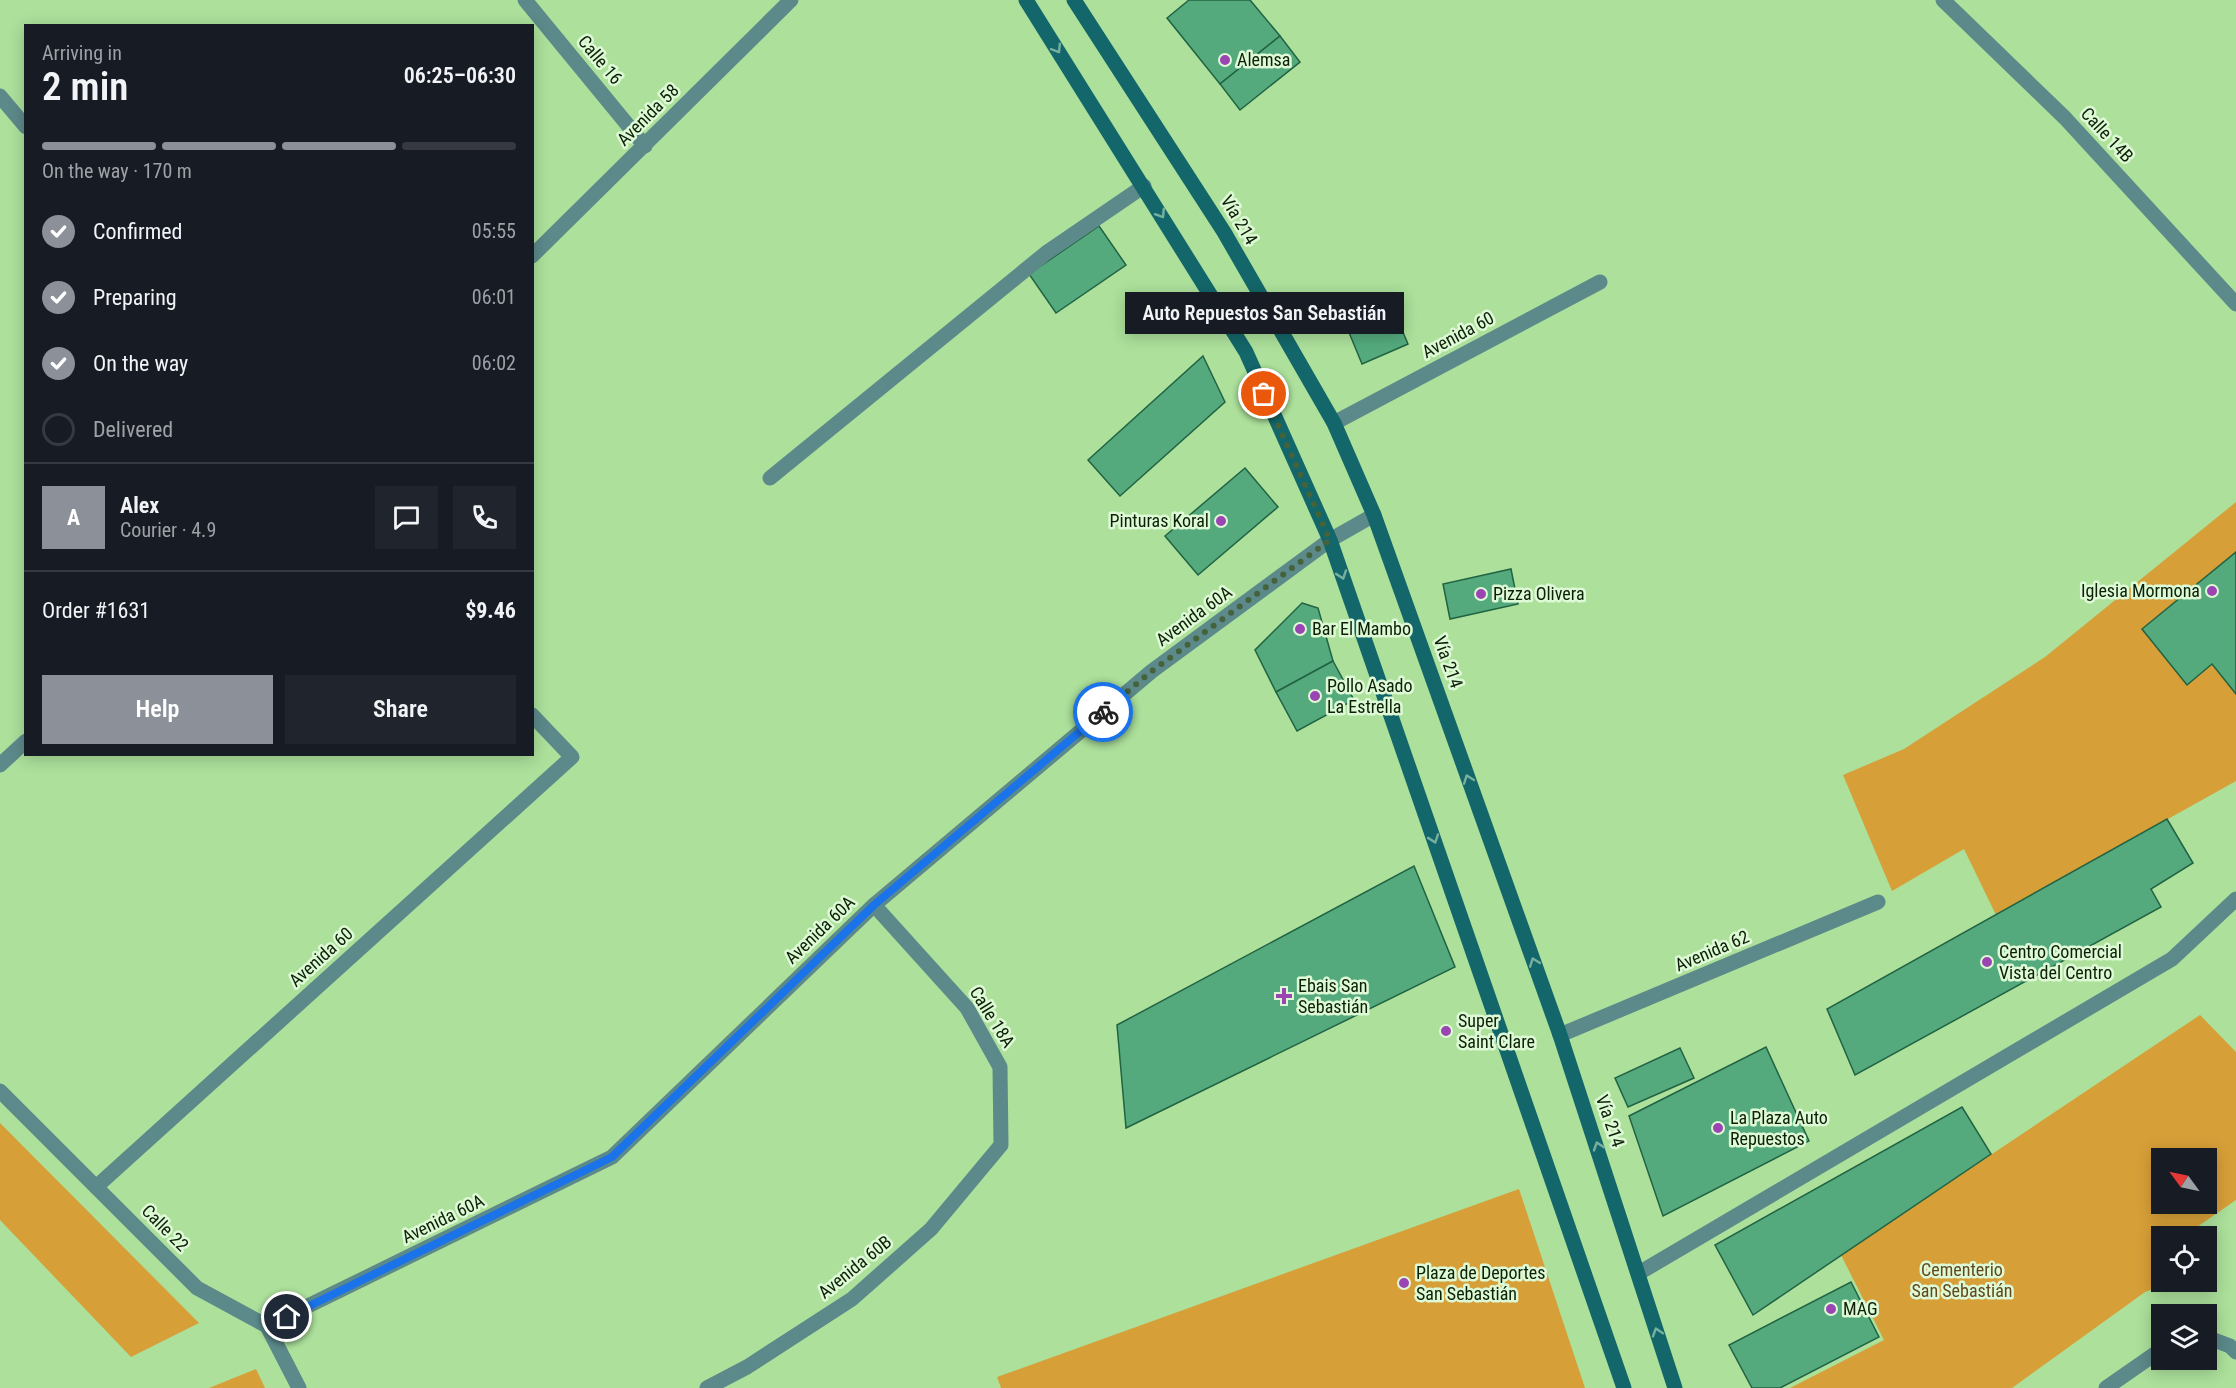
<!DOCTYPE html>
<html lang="en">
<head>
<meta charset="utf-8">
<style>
	:root { --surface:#171b24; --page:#20242c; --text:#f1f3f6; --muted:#9ea1a6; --line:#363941; --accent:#8c9099 }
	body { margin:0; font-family:"Roboto Condensed",sans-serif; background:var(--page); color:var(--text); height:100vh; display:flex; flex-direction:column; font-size:22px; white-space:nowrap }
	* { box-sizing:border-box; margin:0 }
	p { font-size:20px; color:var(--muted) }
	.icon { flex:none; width:33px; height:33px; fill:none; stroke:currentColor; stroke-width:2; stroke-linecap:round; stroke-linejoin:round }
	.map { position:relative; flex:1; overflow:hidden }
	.drawer { position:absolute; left:24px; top:24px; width:510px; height:732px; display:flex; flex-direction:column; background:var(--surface); border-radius:0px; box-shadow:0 3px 15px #0003 }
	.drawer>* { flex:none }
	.needle { width:39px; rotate:303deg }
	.buttons { position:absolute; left:2151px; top:1148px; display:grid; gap:12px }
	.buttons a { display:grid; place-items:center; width:66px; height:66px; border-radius:0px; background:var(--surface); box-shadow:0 3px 15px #0003; font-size:30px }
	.pin { position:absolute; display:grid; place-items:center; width:51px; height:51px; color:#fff; margin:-26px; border:3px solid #fff; border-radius:50%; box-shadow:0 2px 6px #0007 }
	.courier { position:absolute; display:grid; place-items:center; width:60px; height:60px; margin:-30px; border:4px solid #1a73e8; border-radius:50%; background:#fff; color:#222; box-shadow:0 2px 8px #0007 }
	.bubble { position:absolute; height:42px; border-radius:0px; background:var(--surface); box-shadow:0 3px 15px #0003; font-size:20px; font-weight:600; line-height:42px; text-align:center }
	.overview em { font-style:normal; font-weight:600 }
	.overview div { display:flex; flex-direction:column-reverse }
	.overview { display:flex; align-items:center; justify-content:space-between; height:102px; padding:0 18px }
	h1 { font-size:39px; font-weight:600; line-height:45px }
	.bar { display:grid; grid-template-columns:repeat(4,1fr); gap:9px 6px; align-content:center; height:72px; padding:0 18px }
	.bar i { height:8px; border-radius:4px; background:var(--line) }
	.bar .on { background:var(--accent) }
	.bar p { grid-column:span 4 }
	.line { display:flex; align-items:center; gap:15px; padding:0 18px; border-top:2px solid var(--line) }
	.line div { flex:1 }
	.round { display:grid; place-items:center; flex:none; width:63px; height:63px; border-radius:0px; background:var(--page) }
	ol { padding:0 18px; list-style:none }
	li { display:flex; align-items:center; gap:18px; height:66px }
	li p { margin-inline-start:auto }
	li .icon { padding:6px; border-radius:50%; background:var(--accent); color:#fff; stroke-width:4 }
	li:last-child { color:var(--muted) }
	li i { width:33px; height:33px; border:3px solid var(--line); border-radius:50% }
	.action { display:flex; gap:12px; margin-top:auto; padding:12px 18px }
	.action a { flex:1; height:69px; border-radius:0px; background:var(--accent); color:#fff; font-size:24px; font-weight:600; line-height:69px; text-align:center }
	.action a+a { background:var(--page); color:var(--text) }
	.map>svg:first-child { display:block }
	.green { fill:#d79f38; fill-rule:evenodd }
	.building { fill:#54aa7d; stroke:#216343; stroke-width:1.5 }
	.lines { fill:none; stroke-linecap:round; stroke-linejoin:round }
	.lane { stroke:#5c898a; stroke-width:15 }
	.street { stroke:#5c898a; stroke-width:15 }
	.secondary { stroke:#136669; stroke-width:15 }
	.oneway { stroke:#78b0a0 }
	.done { stroke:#44633a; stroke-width:6; stroke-dasharray:0 10.8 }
	.route { stroke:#1a73e8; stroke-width:8 }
	.poi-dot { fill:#9b45b3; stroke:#def9d6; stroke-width:2 }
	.labels { text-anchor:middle; stroke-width:5; stroke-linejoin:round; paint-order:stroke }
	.street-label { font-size:18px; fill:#0c2006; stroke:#def9d6 }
	.poi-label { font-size:18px; fill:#0c2006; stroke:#def9d6; text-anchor:start }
	.park-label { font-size:18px; fill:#62481d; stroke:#def9d6 }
</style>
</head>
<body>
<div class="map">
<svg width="2236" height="1388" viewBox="0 0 2236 1388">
	<rect width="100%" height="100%" fill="#ace09b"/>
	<!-- green -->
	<g class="green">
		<polygon points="2236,502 2236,781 1996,915 1964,849 1892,891 1843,775 1904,749 2045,657"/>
		<path d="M2200,1015L2236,1052V1200L2184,1236H2162V1281H2174L2145,1292L2012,1388H1790L1884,1340L1841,1255ZM2162,1158H2206V1203H2162Z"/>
		<polygon points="0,1123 199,1323 131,1357 0,1220"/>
		<polygon points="1519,1189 1585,1388 1001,1388 997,1377"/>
		<polygon points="256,1369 265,1388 209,1388"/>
	</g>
	<!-- building -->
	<g class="building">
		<polygon points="1189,0 1250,0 1280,36 1220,84 1167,18"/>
		<polygon points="1280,36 1300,62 1240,110 1220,84"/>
		<polygon points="1099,226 1126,265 1056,313 1029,274"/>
		<polygon points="1394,311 1408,344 1362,364 1348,330"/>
		<polygon points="1203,356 1225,402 1120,496 1088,460"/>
		<polygon points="1245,468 1278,507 1198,575 1165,536"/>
		<polygon points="2236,552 2236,694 2212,664 2187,685 2142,629"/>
		<polygon points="1511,569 1518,604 1450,619 1443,584"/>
		<polygon points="1302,603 1318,608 1333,661 1276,692 1255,650"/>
		<polygon points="1333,661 1354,700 1297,731 1276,692"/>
		<polygon points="2167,819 2193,863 2151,889 2161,907 1855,1075 1827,1009"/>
		<polygon points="1414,866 1455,967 1126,1128 1117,1025"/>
		<polygon points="1766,1047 1809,1141 1663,1216 1629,1116"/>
		<polygon points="1680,1048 1694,1078 1628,1107 1615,1078"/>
		<polygon points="1962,1107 1991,1154 1753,1315 1715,1245"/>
		<polygon points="1851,1282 1879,1337 1780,1388 1752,1388 1729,1345"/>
	</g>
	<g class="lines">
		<!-- lane -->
		<g class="lane">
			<polyline points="770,478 1046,253 1144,186"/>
			<polyline points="1639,1273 2172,959 2236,899"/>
		</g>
		<!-- street -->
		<g class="street">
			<polyline points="525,0 645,146"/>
			<polyline points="1943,0 2065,118 2236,304"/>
			<polyline points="0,96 26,127"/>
			<polyline points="532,256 791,0"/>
			<polyline points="1334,423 1600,282"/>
			<polyline points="0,765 26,741"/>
			<polyline points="1560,1035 1878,902"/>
			<polyline points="0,1091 197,1288 267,1326 299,1388"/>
			<polyline points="96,1187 572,757 532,715"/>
			<polyline points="267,1326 612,1157 874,905 1152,671 1330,540 1374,515"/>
			<polyline points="2206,1337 2230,1346 2236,1352"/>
			<polyline points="707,1388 747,1367 852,1299 931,1229 1001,1145 1000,1067 967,1008 874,905"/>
			<polyline points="2106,1388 2162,1349"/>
		</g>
		<!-- secondary -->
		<g class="secondary">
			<polyline points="1026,0 1246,352 1330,540 1624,1388"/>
			<polyline points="1074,0 1224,232 1334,423 1374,515 1560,1035 1675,1388"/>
		</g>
	</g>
	<!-- one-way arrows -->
	<defs><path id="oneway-chevron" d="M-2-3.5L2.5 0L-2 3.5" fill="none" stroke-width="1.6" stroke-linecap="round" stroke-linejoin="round" transform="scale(1.5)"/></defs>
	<g class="oneway">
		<use href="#oneway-chevron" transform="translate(1057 49) rotate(58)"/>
		<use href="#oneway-chevron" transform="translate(1161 214) rotate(58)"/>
		<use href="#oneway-chevron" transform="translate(1342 575) rotate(71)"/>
		<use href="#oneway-chevron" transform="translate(1468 779) rotate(-110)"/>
		<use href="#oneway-chevron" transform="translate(1434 839) rotate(71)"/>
		<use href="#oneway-chevron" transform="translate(1534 962) rotate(-110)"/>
		<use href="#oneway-chevron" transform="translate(1598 1146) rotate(-108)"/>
		<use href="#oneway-chevron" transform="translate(1657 1332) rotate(-108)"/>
	</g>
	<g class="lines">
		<!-- done -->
		<polyline class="done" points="1103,712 1152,671 1330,540 1264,394"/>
		<!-- route -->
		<polyline class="route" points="287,1317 612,1157 874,905 1103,712"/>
	</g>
	<!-- markers -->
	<g class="poi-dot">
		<circle cx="1225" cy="60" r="6"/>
		<circle cx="1221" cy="521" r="6"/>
		<circle cx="2212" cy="591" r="6"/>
		<circle cx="1481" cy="594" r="6"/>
		<circle cx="1300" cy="629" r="6"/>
		<circle cx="1315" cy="696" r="6"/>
		<circle cx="1987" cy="962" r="6"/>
		<path d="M1281 987h6v6h6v6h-6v6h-6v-6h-6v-6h6z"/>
		<circle cx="1446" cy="1031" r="6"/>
		<circle cx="1718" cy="1128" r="6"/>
		<circle cx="1404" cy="1283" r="6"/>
		<circle cx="1831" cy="1309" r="6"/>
	</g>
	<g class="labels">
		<!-- street labels -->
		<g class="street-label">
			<text transform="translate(600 60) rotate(50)" y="6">Calle 16</text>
			<text transform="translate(648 115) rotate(-45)" y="6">Avenida 58</text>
			<text transform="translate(2107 135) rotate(47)" y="6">Calle 14B</text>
			<text transform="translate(1239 220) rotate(59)" y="6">Vía 214</text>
			<text transform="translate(1458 335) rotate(-28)" y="6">Avenida 60</text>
			<text transform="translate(1194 616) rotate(-36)" y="6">Avenida 60A</text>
			<text transform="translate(1448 662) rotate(70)" y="6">Vía 214</text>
			<text transform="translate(820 930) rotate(-44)" y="6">Avenida 60A</text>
			<text transform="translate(1712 951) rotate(-23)" y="6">Avenida 62</text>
			<text transform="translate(321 957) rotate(-42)" y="6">Avenida 60</text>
			<text transform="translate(992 1017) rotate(58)" y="6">Calle 18A</text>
			<text transform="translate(1610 1121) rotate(71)" y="6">Vía 214</text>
			<text transform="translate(443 1219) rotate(-26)" y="6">Avenida 60A</text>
			<text transform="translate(165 1228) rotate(45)" y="6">Calle 22</text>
			<text transform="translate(855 1267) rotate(-39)" y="6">Avenida 60B</text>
		</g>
		<!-- poi labels -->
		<g class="poi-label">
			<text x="1237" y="66">Alemsa</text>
			<text x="1209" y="527" text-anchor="end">Pinturas Koral</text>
			<text x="2200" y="597" text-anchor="end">Iglesia Mormona</text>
			<text x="1493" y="600">Pizza Olivera</text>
			<text x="1312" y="635">Bar El Mambo</text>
			<text x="1327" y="692">Pollo Asado<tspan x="1327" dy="21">La Estrella</tspan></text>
			<text x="1999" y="958">Centro Comercial<tspan x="1999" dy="21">Vista del Centro</tspan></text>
			<text x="1298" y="992">Ebais San<tspan x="1298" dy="21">Sebastián</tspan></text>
			<text x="1458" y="1027">Super<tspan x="1458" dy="21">Saint Clare</tspan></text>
			<text x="1730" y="1124">La Plaza Auto<tspan x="1730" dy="21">Repuestos</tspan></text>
			<text x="1416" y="1279">Plaza de Deportes<tspan x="1416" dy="21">San Sebastián</tspan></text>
			<text x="1843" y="1315">MAG</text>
		</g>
		<!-- park labels -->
		<g class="park-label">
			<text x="1962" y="1276">Cementerio<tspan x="1962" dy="21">San Sebastián</tspan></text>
		</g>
	</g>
</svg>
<div class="buttons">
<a><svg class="needle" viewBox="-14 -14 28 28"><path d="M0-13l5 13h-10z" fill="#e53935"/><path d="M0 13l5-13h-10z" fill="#9ea1a6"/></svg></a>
<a><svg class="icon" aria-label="locate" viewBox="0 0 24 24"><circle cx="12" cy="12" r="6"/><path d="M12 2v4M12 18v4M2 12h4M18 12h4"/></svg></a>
<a><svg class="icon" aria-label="layers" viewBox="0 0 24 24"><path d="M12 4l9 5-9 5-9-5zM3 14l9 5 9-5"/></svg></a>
</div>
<div class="pin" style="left:1264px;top:394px;background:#ea580c"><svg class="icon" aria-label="bag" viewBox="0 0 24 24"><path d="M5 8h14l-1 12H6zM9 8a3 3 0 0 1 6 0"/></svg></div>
<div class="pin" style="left:287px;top:1317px;background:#1f2937"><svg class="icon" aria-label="home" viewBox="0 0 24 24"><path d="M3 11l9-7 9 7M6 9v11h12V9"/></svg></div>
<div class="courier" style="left:1103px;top:712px"><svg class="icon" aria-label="bike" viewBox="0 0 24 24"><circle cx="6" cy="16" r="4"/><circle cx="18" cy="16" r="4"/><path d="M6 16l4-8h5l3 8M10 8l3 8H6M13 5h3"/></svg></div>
<div class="bubble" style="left:1125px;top:292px;width:279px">Auto Repuestos San Sebastián</div>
<section class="drawer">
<div class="overview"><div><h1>2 min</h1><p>Arriving in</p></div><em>06:25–06:30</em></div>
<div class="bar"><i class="on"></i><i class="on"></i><i class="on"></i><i></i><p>On the way · 170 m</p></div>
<ol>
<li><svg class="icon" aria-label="check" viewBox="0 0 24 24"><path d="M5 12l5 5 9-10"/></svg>Confirmed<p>05:55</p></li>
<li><svg class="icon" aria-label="check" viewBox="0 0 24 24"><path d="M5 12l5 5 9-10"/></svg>Preparing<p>06:01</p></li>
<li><svg class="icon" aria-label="check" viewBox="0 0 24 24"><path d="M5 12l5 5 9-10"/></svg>On the way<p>06:02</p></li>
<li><i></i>Delivered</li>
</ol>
<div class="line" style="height:108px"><b class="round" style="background:var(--accent);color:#fff">A</b><div><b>Alex</b><p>Courier · 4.9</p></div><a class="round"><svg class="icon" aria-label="chat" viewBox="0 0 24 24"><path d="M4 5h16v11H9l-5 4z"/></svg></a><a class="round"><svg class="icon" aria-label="phone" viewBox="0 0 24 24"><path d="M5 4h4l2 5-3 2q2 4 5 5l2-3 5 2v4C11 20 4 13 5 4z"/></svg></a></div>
<div class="line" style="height:78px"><div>Order #1631</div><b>$9.46</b></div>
<div class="action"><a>Help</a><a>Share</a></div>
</section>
</div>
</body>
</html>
